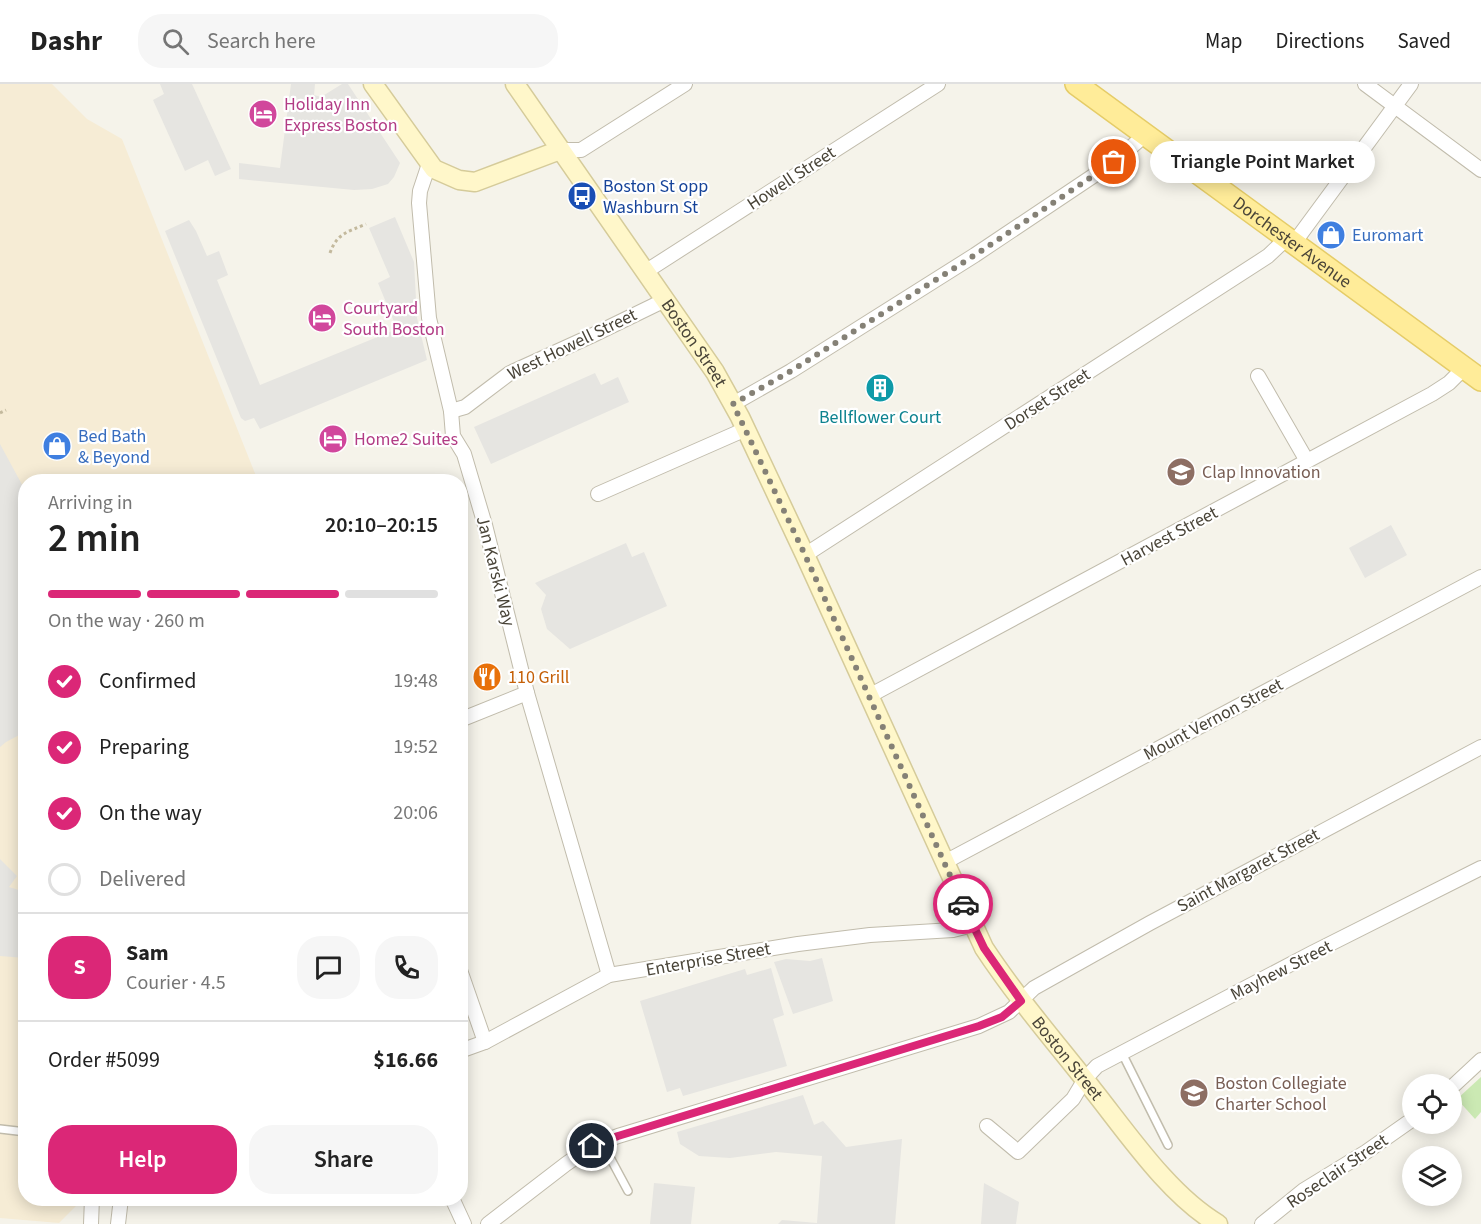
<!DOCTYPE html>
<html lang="en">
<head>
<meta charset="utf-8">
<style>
	:root { --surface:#fff; --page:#f6f6f6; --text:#222; --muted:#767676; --line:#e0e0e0; --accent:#db2777 }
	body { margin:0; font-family:"Source Sans 3",sans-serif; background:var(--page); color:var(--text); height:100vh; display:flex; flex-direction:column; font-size:22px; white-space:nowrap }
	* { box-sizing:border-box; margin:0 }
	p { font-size:20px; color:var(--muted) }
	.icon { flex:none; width:33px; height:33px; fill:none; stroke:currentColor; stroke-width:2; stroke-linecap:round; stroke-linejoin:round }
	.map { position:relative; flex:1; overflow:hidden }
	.details { position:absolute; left:18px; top:390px; width:450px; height:732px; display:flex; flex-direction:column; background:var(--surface); border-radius:24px; box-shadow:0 3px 15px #0003 }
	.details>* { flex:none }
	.tools { position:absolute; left:1402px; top:990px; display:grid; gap:12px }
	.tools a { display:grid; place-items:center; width:60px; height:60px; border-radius:50%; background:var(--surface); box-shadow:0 3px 15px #0003; font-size:30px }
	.pin { position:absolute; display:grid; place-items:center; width:51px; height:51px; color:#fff; margin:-26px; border:3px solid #fff; border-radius:50%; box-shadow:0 2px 6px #0007 }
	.courier { position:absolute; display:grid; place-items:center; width:60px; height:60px; margin:-30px; border:4px solid #db2777; border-radius:50%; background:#fff; color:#222; box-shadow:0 2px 8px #0007 }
	.bubble { position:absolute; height:42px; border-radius:21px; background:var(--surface); box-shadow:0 3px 15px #0003; font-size:20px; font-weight:600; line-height:42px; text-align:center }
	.summary em { font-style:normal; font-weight:600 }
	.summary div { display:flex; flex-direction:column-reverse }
	.summary { display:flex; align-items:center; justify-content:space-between; height:102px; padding:0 30px }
	h1 { font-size:39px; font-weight:600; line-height:45px }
	.bar { display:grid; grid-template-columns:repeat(4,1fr); gap:9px 6px; align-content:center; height:72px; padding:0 30px }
	.bar i { height:8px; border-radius:4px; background:var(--line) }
	.bar .current { background:var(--accent) }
	.bar p { grid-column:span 4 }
	.line { display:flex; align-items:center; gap:15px; padding:0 30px; border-top:2px solid var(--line) }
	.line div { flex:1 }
	.round { display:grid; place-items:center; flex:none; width:63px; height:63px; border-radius:24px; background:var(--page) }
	ol { padding:0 30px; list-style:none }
	li { display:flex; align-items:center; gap:18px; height:66px }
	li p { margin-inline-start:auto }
	li .icon { padding:6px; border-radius:50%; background:var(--accent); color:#fff; stroke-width:4 }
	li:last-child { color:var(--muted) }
	li i { width:33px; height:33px; border:3px solid var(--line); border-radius:50% }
	.action { display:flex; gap:12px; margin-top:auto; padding:12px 30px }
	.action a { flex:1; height:69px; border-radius:24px; background:var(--accent); color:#fff; font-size:24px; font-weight:600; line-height:69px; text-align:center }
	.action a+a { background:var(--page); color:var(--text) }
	header { display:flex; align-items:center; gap:36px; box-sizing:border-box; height:84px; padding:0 30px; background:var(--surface); border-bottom:2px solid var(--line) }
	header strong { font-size:28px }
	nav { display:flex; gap:33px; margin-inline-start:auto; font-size:21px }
	.search { width:420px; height:54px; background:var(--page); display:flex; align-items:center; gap:15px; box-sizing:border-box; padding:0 21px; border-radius:24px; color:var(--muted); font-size:22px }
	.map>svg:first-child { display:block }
	.commercial { fill:#f6ecd5 }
	.green { fill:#cbe9b3 }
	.parking { fill:#e6e5e1 }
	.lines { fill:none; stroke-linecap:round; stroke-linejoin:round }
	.service-casing { stroke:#c1bcac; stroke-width:10 }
	.minor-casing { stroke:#c1bcac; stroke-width:16 }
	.secondary-casing { stroke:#d5cb9a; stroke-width:21 }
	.primary-casing { stroke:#e5cc68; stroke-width:24 }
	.path { stroke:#c3b99d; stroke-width:3; stroke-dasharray:3 3; stroke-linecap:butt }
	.service { stroke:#fff; stroke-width:7 }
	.minor { stroke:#fff; stroke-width:14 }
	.secondary { stroke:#fff7ca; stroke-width:18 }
	.primary { stroke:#ffec99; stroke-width:21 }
	.done { stroke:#858176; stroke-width:6; stroke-dasharray:0 10.8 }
	.route { stroke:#db2777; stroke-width:8 }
	.labels { text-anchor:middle; stroke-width:4.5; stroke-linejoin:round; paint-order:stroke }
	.hotel-label { font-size:18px; fill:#b23c85; stroke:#fff; text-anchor:start }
	.street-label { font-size:18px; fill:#494438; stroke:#fff }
	.transit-label { font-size:18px; fill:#164399; stroke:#fff; text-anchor:start }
	.shop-label { font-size:18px; fill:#366cbe; stroke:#fff; text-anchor:start }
	.culture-label { font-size:18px; fill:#0d838f; stroke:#fff }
	.education-label { font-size:18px; fill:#785e54; stroke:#fff; text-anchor:start }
	.food-label { font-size:18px; fill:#c56008; stroke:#fff; text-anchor:start }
</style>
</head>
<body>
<header>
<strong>Dashr</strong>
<div class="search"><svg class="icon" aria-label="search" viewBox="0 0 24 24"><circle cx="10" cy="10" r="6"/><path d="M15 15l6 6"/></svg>Search here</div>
<nav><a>Map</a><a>Directions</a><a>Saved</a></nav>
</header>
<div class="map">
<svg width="1481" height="1140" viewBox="0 0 1481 1140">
	<rect width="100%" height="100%" fill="#f5f3ea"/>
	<!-- commercial -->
	<polygon class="commercial" points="0,0 52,0 87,35 122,55 258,397 26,398 26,1114 80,1115 80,1118 59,1139 0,1134"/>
	<!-- green -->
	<polygon class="green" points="1481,993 1481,1028 1475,1035 1457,1015"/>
	<!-- parking -->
	<g class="parking">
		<polygon points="160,0 192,0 231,85 215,92 208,76 185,87 153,16 164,10"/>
		<polygon points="291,0 315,0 314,11 321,13 342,0 348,0 400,79 394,93 388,100 372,105 354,106 239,95 239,79 280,84"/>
		<polygon points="395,133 414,178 417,234 427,276 260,345 254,334 245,337 241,334 165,147 189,136 196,147 207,172 219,167 228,191 217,196 260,301 397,245 378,199 390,193 369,144"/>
		<polygon points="595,289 601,301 618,293 629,318 491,380 474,343"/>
		<polygon points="0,360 26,408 25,648 6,658 0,663"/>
		<polygon points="1391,441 1407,471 1365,494 1349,464"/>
		<polygon points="626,459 632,473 644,468 667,522 570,565 547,545 541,525 546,511 535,499"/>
		<polygon points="0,775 17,792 9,803 25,808 25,874 0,872"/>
		<polygon points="822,874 833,917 793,930 774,878 786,875 810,877"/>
		<polygon points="771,884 784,931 773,935 787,982 683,1012 680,1004 667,1008 640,917 745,885 747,891"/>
		<polygon points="803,1011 814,1041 823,1037 846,1063 902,1055 895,1140 778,1140 782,1136 817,1139 822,1072 776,1068 730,1074 699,1072 680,1060 677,1048"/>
		<polygon points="654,1099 695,1103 691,1140 650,1140"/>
		<polygon points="984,1099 1019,1118 1016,1140 981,1140"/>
	</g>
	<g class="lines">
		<!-- service casing -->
		<g class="service-casing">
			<g id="service">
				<polyline points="1122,969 1168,1061"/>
				<polyline points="0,1045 26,1048"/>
				<polyline points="604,1058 606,1066 628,1107"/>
			</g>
		</g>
		<!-- minor casing -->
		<g class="minor-casing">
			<g id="minor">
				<polyline points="1365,0 1481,86"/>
				<polyline points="560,66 581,66 685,0"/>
				<polyline points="429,80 420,107 419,119 429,234 451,327 453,352 464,370 485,441 527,609 609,891"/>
				<polyline points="1294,159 1411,0"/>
				<polyline points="645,188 938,0"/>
				<polyline points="1258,292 1307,377"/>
				<polyline points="733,320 791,287 975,171 1114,78 1145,51"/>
				<polyline points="451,327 465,323 510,289 591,252 665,216"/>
				<polyline points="598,410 746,345"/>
				<polyline points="805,471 1268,172 1287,154"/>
				<polyline points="869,612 1432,310 1449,299 1464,284"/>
				<polyline points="460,636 527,609"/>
				<polyline points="945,778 1481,493"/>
				<polyline points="460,886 485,958"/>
				<polyline points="460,967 485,958 609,891 798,860 870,851 953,846 973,841"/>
				<polyline points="1452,1003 1481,976"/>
				<polyline points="987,1042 1018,1068 1073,1015 1085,995 1097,982 1312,869 1481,784"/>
				<polyline points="452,1114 464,1140"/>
				<polyline points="91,1140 92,1114"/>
				<polyline points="118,1140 121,1114"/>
				<polyline points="488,1140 566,1080 592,1062 618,1052 979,942 1009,928 1034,904 1150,839 1481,663"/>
				<polyline points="1262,1140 1304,1106 1366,1068 1413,1035"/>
			</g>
		</g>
		<!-- secondary casing -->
		<g class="secondary-casing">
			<g id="secondary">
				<polyline points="373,0 434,85 459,96 475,98 560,66"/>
				<path id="s1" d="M515,0L715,288L740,333L805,471L984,864C1017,914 1056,959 1093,1006C1128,1050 1169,1111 1218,1140"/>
			</g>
		</g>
		<!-- primary casing -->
		<g class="primary-casing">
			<g id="primary">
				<path id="s2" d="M1076,0L1481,296"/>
			</g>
		</g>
		<!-- path -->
		<g class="path">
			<path d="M330,169C337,149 348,148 366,140"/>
			<polyline points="0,329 6,326"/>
		</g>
		<!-- service -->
		<use href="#service" class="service"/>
		<!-- minor -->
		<use href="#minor" class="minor"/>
		<!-- secondary -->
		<use href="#secondary" class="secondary"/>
		<!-- primary -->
		<use href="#primary" class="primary"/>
	</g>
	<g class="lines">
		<!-- done -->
		<polyline class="done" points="963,820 805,471 733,320 791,287 975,171 1114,78"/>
		<!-- route -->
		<polyline class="route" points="592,1062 618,1052 979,942 1002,933 1021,917 984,864 963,820"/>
	</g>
	<!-- icons -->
	<defs>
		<g id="hotel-disc" transform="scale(1.5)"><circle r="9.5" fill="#d1479c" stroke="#fff"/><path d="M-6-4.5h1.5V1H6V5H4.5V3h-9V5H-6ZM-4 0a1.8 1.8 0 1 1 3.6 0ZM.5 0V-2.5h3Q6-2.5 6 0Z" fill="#fff"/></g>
		<g id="bus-disc" transform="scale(1.5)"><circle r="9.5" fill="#1a4fb4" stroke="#fff"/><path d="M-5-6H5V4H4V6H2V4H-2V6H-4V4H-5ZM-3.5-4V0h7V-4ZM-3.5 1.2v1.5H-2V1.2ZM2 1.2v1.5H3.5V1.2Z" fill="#fff"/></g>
		<g id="shop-disc" transform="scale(1.5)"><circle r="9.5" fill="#3f7fe0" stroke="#fff"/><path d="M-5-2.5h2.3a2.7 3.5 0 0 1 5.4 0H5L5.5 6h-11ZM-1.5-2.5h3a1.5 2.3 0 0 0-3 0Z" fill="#fff"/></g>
		<g id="building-disc" transform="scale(1.5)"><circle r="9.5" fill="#0f9aa8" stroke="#fff"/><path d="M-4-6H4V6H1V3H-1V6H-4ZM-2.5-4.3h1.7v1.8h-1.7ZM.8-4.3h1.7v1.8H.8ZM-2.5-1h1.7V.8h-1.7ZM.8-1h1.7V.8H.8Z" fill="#fff"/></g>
		<g id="school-disc" transform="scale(1.5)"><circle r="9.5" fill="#8d6e63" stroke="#fff"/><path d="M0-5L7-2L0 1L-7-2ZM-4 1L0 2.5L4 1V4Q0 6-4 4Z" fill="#fff"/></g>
		<g id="restaurant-disc" transform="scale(1.5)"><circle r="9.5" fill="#e8710a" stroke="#fff"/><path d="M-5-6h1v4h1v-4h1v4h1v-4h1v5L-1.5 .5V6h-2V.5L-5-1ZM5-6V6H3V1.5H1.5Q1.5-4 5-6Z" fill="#fff"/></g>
	</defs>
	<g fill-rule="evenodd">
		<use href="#hotel-disc" x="263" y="30"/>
		<use href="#bus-disc" x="582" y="112"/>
		<use href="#shop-disc" x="1331" y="151"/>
		<use href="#hotel-disc" x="322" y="234"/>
		<use href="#building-disc" x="880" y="304"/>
		<use href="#hotel-disc" x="333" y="355"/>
		<use href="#shop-disc" x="57" y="362"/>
		<use href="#school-disc" x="1181" y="388"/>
		<use href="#restaurant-disc" x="487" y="593"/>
		<use href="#school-disc" x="1194" y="1009"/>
	</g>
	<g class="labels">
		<!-- hotel labels -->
		<g class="hotel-label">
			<text x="284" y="26">Holiday Inn<tspan x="284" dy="21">Express Boston</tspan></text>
			<text x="343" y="230">Courtyard<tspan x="343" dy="21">South Boston</tspan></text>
			<text x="354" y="361">Home2 Suites</text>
		</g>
		<!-- street labels -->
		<g class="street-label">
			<text transform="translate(791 94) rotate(-33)" y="6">Howell Street</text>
			<text dy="6" stroke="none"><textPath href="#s2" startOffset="268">Dorchester Avenue</textPath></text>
			<text dy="6" stroke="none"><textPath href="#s1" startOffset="315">Boston Street</textPath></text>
			<text transform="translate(572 260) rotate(-26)" y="6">West Howell Street</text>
			<text transform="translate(1047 315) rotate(-33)" y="6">Dorset Street</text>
			<text transform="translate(1169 452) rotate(-28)" y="6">Harvest Street</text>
			<text transform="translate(496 487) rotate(76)" y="6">Jan Karski Way</text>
			<text transform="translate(1213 635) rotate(-28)" y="6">Mount Vernon Street</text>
			<text transform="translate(1248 786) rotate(-28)" y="6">Saint Margaret Street</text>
			<text transform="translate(708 875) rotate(-10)" y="6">Enterprise Street</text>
			<text transform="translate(1281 886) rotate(-27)" y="6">Mayhew Street</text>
			<text dy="6" stroke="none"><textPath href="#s1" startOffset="1125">Boston Street</textPath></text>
			<text transform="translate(1337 1087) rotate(-34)" y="6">Roseclair Street</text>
		</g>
		<!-- transit labels -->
		<g class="transit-label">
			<text x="603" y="108">Boston St opp<tspan x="603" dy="21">Washburn St</tspan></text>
		</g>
		<!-- shop labels -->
		<g class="shop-label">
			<text x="1352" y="157">Euromart</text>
			<text x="78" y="358">Bed Bath<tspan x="78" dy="21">&amp; Beyond</tspan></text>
		</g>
		<!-- culture labels -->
		<g class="culture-label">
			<text x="880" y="339">Bellflower Court</text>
		</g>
		<!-- education labels -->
		<g class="education-label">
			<text x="1202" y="394">Clap Innovation</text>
			<text x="1215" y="1005">Boston Collegiate<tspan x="1215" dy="21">Charter School</tspan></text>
		</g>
		<!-- food labels -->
		<g class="food-label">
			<text x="508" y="599">110 Grill</text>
		</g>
	</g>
</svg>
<div class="tools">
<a><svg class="icon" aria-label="locate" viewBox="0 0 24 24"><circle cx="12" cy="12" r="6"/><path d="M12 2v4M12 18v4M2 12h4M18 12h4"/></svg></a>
<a><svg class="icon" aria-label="layers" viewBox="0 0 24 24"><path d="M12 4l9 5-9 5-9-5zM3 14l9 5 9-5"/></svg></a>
</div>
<div class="pin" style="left:1114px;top:78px;background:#ea580c"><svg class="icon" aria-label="bag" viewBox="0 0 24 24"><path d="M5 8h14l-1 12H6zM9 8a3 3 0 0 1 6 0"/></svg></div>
<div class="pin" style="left:592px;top:1062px;background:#1f2937"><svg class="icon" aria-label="home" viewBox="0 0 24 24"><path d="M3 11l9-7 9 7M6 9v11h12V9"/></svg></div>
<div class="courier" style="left:963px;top:820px"><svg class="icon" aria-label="car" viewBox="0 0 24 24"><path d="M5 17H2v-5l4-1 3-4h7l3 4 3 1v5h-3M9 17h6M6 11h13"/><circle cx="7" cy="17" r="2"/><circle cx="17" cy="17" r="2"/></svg></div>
<div class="bubble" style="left:1150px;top:57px;width:225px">Triangle Point Market</div>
<section class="details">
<div class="summary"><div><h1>2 min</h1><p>Arriving in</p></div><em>20:10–20:15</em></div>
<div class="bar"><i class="current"></i><i class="current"></i><i class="current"></i><i></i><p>On the way · 260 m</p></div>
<ol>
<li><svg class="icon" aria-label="check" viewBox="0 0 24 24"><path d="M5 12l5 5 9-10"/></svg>Confirmed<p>19:48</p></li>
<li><svg class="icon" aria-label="check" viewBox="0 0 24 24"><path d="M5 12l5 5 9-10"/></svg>Preparing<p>19:52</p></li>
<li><svg class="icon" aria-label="check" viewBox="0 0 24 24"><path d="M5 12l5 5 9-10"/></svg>On the way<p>20:06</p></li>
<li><i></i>Delivered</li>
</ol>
<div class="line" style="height:108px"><b class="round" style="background:var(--accent);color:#fff">S</b><div><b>Sam</b><p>Courier · 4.5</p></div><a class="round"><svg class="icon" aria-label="chat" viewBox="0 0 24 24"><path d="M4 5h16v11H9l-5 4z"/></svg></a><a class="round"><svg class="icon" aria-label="phone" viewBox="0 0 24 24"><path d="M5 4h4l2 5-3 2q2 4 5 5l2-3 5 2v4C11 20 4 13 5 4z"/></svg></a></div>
<div class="line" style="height:78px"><div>Order #5099</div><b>$16.66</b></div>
<div class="action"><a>Help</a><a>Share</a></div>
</section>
</div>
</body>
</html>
